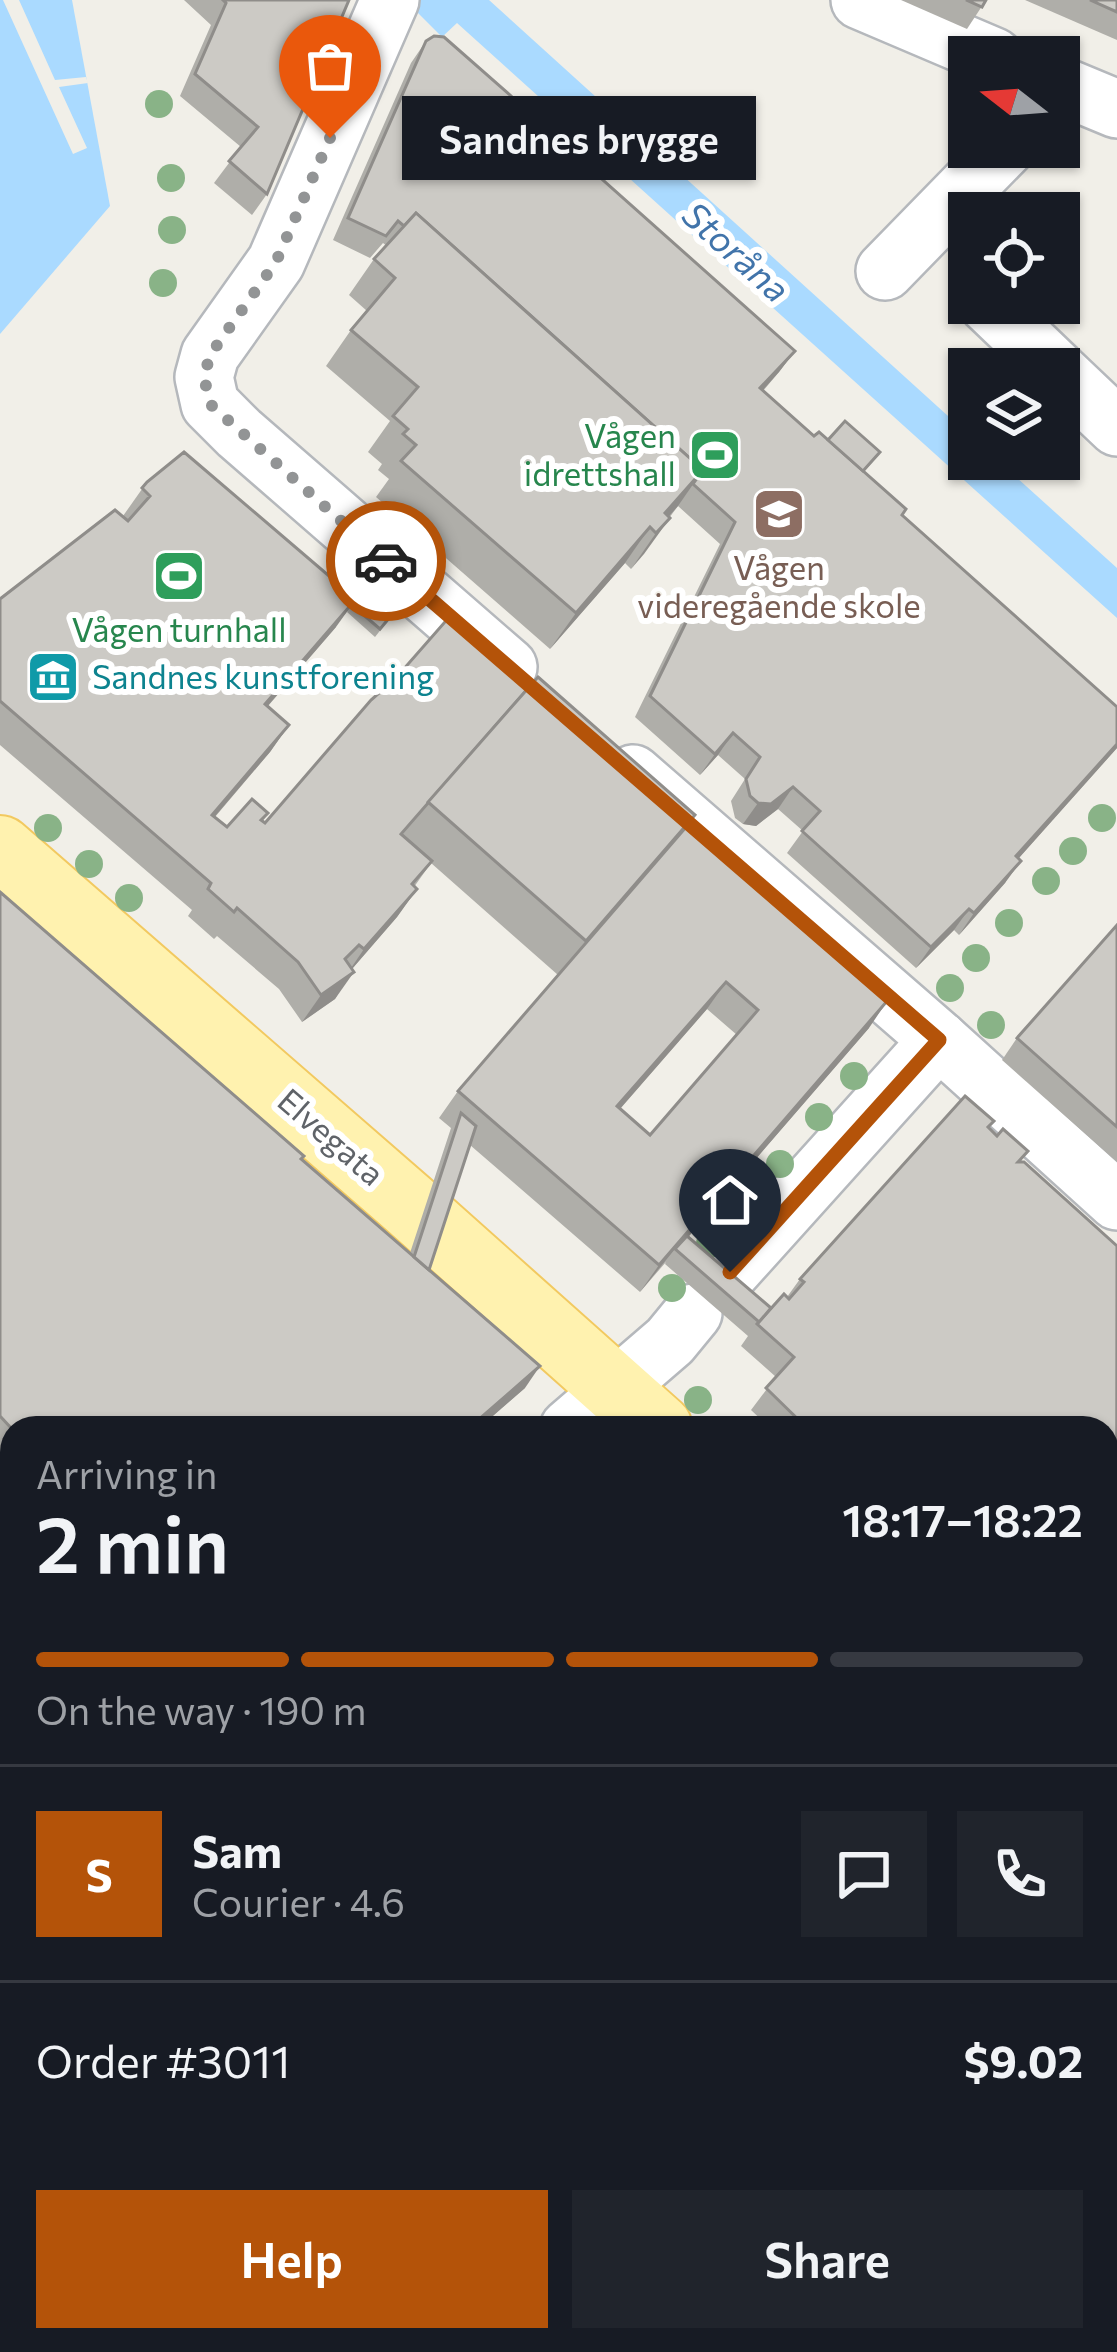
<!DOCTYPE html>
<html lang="en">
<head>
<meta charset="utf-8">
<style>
	:root { --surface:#171b24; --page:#20242c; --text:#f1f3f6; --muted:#9ea1a6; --line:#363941; --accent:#b45309 }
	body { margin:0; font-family:Commissioner,sans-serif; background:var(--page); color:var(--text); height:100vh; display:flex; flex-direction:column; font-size:45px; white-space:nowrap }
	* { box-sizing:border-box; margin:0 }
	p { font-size:39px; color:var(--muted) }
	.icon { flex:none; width:66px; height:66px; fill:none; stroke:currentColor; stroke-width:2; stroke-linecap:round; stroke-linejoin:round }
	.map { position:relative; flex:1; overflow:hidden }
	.details { position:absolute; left:0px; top:1416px; width:1119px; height:936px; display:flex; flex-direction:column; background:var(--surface); border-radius:36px 36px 0 0; box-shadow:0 3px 9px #0004 }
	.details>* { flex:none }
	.needle { width:78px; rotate:287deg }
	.fabs { position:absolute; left:948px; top:36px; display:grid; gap:24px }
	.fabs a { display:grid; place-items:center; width:132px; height:132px; border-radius:0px; background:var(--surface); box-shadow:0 3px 9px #0004; font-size:60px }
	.pin { position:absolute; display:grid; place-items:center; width:102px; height:102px; color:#fff; margin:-123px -51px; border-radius:50% 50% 50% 0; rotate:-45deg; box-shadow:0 0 12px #0007 }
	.pin .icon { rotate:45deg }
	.courier { position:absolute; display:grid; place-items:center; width:120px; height:120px; margin:-60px; border:9px solid #b45309; border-radius:50%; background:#fff; color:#222; box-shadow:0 3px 15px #0007 }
	.bubble { position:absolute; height:84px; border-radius:0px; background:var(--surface); box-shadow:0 3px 9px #0004; font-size:39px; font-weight:600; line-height:84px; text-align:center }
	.summary em { font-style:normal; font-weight:600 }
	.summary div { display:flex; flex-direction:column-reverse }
	.summary { display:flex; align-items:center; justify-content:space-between; height:204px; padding:0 36px }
	h1 { font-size:78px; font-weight:600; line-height:90px }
	.bar { display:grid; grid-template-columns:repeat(4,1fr); gap:18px 12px; align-content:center; height:144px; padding:0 36px }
	.bar i { height:15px; border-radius:9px; background:var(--line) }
	.bar .active { background:var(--accent) }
	.bar p { grid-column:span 4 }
	.line { display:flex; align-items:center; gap:30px; padding:0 36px; border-top:3px solid var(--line) }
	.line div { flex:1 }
	.round { display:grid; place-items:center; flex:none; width:126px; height:126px; border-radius:0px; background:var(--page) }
	.cta { display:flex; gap:24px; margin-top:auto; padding:24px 36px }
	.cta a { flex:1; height:138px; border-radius:0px; background:var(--accent); color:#fff; font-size:48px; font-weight:600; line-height:138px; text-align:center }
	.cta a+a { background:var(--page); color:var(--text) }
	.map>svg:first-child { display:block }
	.water { fill:#aadaff }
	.pier { fill:#f1efe8 }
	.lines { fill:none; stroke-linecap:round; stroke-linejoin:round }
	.minor-casing { stroke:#b5b8bc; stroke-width:62 }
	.major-casing { stroke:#f2c960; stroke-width:70 }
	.minor { stroke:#fff; stroke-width:57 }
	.major { stroke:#fff2af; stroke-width:66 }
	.rail { stroke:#b6b7b8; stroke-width:9; stroke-dasharray:3 15; stroke-linecap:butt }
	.tree { fill:#89b387 }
	.wall { fill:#afaea9; fill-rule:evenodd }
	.shaded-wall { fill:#8f8d8a }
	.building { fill:#cccac5; stroke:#8f8d8a; stroke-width:3; fill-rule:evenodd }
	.done { stroke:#929495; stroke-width:12; stroke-dasharray:0 21.6 }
	.route { stroke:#b45309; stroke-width:15 }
	.labels { text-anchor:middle; stroke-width:12; stroke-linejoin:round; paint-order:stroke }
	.leisure-label { font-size:33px; fill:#27864d; stroke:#fff; text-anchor:end }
	.education-label { font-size:33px; fill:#785e54; stroke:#fff }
	.culture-label { font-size:33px; fill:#0d838f; stroke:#fff; text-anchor:start }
	.street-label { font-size:33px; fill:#5f6368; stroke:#fff }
	.water-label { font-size:36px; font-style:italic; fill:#4174aa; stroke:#fff }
</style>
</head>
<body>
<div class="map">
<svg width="1117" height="2352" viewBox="0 0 1117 2352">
	<rect width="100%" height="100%" fill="#f1efe8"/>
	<!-- water -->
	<g class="water">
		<polygon points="0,0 72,0 110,206 0,334"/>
		<polygon points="405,0 489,0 969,435 969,459 996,459 1117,568 1117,618 457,23 442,37"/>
	</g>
	<!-- pier -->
	<polygon class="pier" points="3,0 19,0 55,80 86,77 88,83 59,87 87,148 73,154"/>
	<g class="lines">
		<!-- minor casing -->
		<g class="minor-casing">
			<g id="minor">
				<polyline points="390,0 276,262 210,355 204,377 210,404 239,433 508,667"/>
				<polyline points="860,0 994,57"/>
				<polyline points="1059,85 1117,109"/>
				<polyline points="885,271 1006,147"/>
				<polyline points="987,303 1056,369"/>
				<polyline points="1059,372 1117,427"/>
				<polyline points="633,774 939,1040 1117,1201"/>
				<polyline points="730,1272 939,1040"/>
				<polyline points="569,1428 670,1341 693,1313"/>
				<polyline points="0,1609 12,1623"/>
				<polyline points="0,1774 12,1764"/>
				<polyline points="0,1904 12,1893"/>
				<polyline points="1107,2007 1117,2001"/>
				<polyline points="724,2340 734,2352"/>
				<polyline points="217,2352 229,2340"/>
			</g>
		</g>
		<!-- major casing -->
		<g class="major-casing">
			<g id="major">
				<polyline points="0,849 409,1205 659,1428"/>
				<polyline points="1053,2340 1054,2352"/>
			</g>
		</g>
		<!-- minor -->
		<use href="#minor" class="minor"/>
		<!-- major -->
		<use href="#major" class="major"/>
		<!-- rail -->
		<g class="rail">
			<polyline points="0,2301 12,2311"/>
			<polyline points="0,2335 25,2352"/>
			<polyline points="50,2340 65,2352"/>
		</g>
	</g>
	<!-- trees -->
	<g class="tree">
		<circle cx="159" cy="104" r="14"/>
		<circle cx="171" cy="178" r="14"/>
		<circle cx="172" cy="230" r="14"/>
		<circle cx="163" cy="283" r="14"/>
		<circle cx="1102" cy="818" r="14"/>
		<circle cx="48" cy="828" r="14"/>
		<circle cx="1073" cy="851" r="14"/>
		<circle cx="89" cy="864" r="14"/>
		<circle cx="1046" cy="881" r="14"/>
		<circle cx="129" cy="898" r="14"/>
		<circle cx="1009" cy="923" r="14"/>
		<circle cx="976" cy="958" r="14"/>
		<circle cx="950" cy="988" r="14"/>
		<circle cx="991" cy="1025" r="14"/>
		<circle cx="854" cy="1076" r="14"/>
		<circle cx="819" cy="1117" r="14"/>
		<circle cx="780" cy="1164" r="14"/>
		<circle cx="745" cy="1203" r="14"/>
		<circle cx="710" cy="1244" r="14"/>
		<circle cx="672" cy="1288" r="14"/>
		<circle cx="698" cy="1400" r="14"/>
	</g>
	<!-- wall -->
	<g class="wall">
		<polygon points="184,0 349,0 267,194 252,215 214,183 241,147 180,96 211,25"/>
		<polygon points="901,0 986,0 967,29"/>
		<polygon points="1025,0 1117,0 1117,40"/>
		<polygon points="426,41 795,351 779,372 763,391 814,436 828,440 874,460 864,472 1117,748 1018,859 1005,883 959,935 954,930 916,968 787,853 803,831 778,809 756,826 743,824 735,818 731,801 745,779 718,755 700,775 635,717 720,544 678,506 631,569 625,563 550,649 376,497 389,479 378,470 382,464 368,452 390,421 326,366 351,330 367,311 349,295 374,259 387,246 383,243 370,258 333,240 411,63"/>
		<path d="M147,482L336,627L268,706L289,725L270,752L215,817L227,827L268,813L263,821L265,823L371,700L688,826L869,1028L688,1237L771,1308L787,1297L800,1279L989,1128L1021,1162L1117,1246V1938L1107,1942V1428H770L751,1410L776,1377L741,1346L748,1336L665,1264L666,1262L640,1292L470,1145L429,1270L525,1388L479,1428H12V1468L0,1455V892L410,1253L451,1128L439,1118L458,1091L558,975L431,863L414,887L417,889L397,917L352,969L335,999L302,1022L279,989L217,936L214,939L188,916L192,910L0,745V599L123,516ZM707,1009L737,1035L650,1135L620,1109Z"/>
		<polygon points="352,605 400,605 375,637 347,612"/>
		<polygon points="1117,925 1117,1162 1002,1060 1017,1038"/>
		<polygon points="12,1951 12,2266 0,2256 0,1962"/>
		<polygon points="267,2340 655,2340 642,2352 259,2352"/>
		<polygon points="846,2340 947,2340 958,2352 846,2352 850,2344"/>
	</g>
	<!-- shaded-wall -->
	<g class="shaded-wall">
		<polygon points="795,351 779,372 745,410 760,388"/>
		<polygon points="703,470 678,506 655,532 665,513"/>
		<polygon points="670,518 644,554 631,569 656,533"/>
		<polygon points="650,527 625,563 550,649 576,613"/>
		<polygon points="356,599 336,627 246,731 265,704"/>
		<polygon points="289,725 270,752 193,842 212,815"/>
		<polygon points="733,733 718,755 700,775 715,754"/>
		<polygon points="1117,744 1117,748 1001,878 1016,856"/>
		<polygon points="793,787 778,809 756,826 743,824 758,803"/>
		<polygon points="1021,861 1005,883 959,935 974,913"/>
		<polygon points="417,889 397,917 345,977 364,949"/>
		<polygon points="969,909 954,930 916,968 931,947"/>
		<polygon points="354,972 335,999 302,1022 321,995"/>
		<polygon points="726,982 707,1009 598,1134 617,1106"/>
		<polygon points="888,1000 869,1028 677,1250 675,1249 640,1292 659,1265"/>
		<polygon points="540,1366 525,1388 479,1428 469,1428"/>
		<polygon points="1117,1923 1117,1938 1107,1942 1107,1936"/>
		<polygon points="646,2340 655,2340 642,2352 632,2352"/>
	</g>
	<!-- building -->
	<g class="building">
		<polygon points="223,0 349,0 267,194 229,161 258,127 195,74 226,3"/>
		<polygon points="966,0 986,0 982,7"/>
		<polygon points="1090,0 1117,0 1117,12"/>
		<polygon points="434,36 444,37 511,96 502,105 516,117 523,109 795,351 760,388 814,436 819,432 906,509 902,515 1117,707 1117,744 1016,856 1021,861 974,913 969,909 931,947 802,831 820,811 793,787 771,804 758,803 750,796 746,779 760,757 733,733 715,754 650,696 735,522 693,484 703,470 416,213 404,226 398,221 386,236 348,218 426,41"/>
		<polygon points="416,213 703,470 665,513 670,518 656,533 650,527 576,613 401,461 416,445 403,434 408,429 393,416 418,387 351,330 395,278 374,259"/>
		<polygon points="845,421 880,452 863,471 828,440"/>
		<polygon points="184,452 356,599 265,704 289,725 212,815 227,827 252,799 268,813 261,820 265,823 371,700 395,679 451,615 531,685 401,834 432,861 412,884 417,889 364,949 359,945 345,959 354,972 321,995 298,962 237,908 234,912 208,889 211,883 0,701 0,599 115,510 128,521 150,496 142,488 147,482"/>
		<polygon points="372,581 400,605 380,629 352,605"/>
		<polygon points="538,677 695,815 586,941 428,802"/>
		<path d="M687,826L888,1000L659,1265L458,1091ZM726,982L758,1010L650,1135L617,1106Z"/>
		<polygon points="0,892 304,1156 301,1159 540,1366 469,1428 12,1429 0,1416"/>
		<polygon points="1117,925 1117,1127 1017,1038"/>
		<polygon points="965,1096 994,1121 988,1127 997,1136 1003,1129 1028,1151 1018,1162 1024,1162 1117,1246 1116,1923 1107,1901 1107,1428 807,1428 766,1388 794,1357 757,1324 784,1294 789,1299 804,1282 800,1279"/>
		<polygon points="461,1113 476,1126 429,1270 414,1257"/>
		<polygon points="687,1236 771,1308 759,1322 675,1249"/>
		<polygon points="12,1951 12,2231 0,2221 0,1962"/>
		<polygon points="272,2340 646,2340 632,2352 273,2352"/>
		<polygon points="854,2340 947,2340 958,2352 858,2352 850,2343"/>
	</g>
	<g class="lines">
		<!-- done -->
		<polyline class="done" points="330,138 276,262 210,355 204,377 210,404 386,561"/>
		<!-- route -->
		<polyline class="route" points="386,561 939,1040 730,1272"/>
	</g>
	<!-- icons -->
	<defs>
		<g id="stadium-square" transform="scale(2.7)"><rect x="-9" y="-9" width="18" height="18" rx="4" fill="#2e9e5b" stroke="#fff"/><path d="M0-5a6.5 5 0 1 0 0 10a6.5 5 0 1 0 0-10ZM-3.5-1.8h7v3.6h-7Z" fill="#fff"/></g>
		<g id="school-square" transform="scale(2.7)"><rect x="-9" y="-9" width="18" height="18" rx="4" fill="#8d6e63" stroke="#fff"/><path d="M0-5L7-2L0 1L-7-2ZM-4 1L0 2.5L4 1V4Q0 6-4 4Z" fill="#fff"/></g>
		<g id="museum-square" transform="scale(2.7)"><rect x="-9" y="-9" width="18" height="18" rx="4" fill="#0f9aa8" stroke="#fff"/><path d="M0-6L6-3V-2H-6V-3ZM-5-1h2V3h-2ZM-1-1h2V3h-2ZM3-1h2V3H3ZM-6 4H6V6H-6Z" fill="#fff"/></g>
	</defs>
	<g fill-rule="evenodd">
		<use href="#stadium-square" x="715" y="455"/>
		<use href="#school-square" x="779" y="514"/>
		<use href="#stadium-square" x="179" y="576"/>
		<use href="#museum-square" x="53" y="677"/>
	</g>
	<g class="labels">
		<!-- leisure labels -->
		<g class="leisure-label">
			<text x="676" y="448">Vågen<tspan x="676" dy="38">idrettshall</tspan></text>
			<text x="179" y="642" text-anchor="middle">Vågen turnhall</text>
		</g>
		<!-- education labels -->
		<g class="education-label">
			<text x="779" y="580">Vågen<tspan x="779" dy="38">videregående skole</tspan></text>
		</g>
		<!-- culture labels -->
		<g class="culture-label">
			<text x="92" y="689">Sandnes kunstforening</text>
		</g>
		<!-- street labels -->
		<g class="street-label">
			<text transform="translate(331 1137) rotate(41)" y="12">Elvegata</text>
		</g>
		<!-- water labels -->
		<g class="water-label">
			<text transform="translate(736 252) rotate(42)" y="13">Storåna</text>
		</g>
	</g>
</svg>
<div class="fabs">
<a><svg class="needle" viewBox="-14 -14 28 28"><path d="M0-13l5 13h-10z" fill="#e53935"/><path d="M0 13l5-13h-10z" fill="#9ea1a6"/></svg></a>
<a><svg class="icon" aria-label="locate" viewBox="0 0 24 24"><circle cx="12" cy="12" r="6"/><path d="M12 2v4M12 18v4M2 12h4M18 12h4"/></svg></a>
<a><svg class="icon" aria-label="layers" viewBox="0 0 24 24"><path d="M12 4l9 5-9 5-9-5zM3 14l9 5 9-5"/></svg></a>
</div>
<div class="pin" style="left:330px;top:138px;background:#ea580c"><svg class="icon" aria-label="bag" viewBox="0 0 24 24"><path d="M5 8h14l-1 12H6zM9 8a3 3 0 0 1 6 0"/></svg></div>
<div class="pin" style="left:730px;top:1272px;background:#1f2937"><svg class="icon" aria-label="home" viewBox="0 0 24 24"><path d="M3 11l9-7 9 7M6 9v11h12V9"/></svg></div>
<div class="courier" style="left:386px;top:561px"><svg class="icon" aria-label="car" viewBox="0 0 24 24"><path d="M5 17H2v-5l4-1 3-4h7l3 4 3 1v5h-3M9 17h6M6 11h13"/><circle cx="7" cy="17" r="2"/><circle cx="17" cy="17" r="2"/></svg></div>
<div class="bubble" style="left:402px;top:96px;width:354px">Sandnes brygge</div>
<section class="details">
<div class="summary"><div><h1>2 min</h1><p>Arriving in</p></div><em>18:17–18:22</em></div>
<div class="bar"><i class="active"></i><i class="active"></i><i class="active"></i><i></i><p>On the way · 190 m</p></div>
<div class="line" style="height:216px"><b class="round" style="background:var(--accent);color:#fff">S</b><div><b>Sam</b><p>Courier · 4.6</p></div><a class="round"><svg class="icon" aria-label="chat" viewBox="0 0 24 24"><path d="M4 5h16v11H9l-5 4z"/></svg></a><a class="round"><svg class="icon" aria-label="phone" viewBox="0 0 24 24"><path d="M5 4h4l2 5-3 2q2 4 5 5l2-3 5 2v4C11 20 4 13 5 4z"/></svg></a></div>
<div class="line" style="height:156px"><div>Order #3011</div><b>$9.02</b></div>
<div class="cta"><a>Help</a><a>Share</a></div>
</section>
</div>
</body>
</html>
